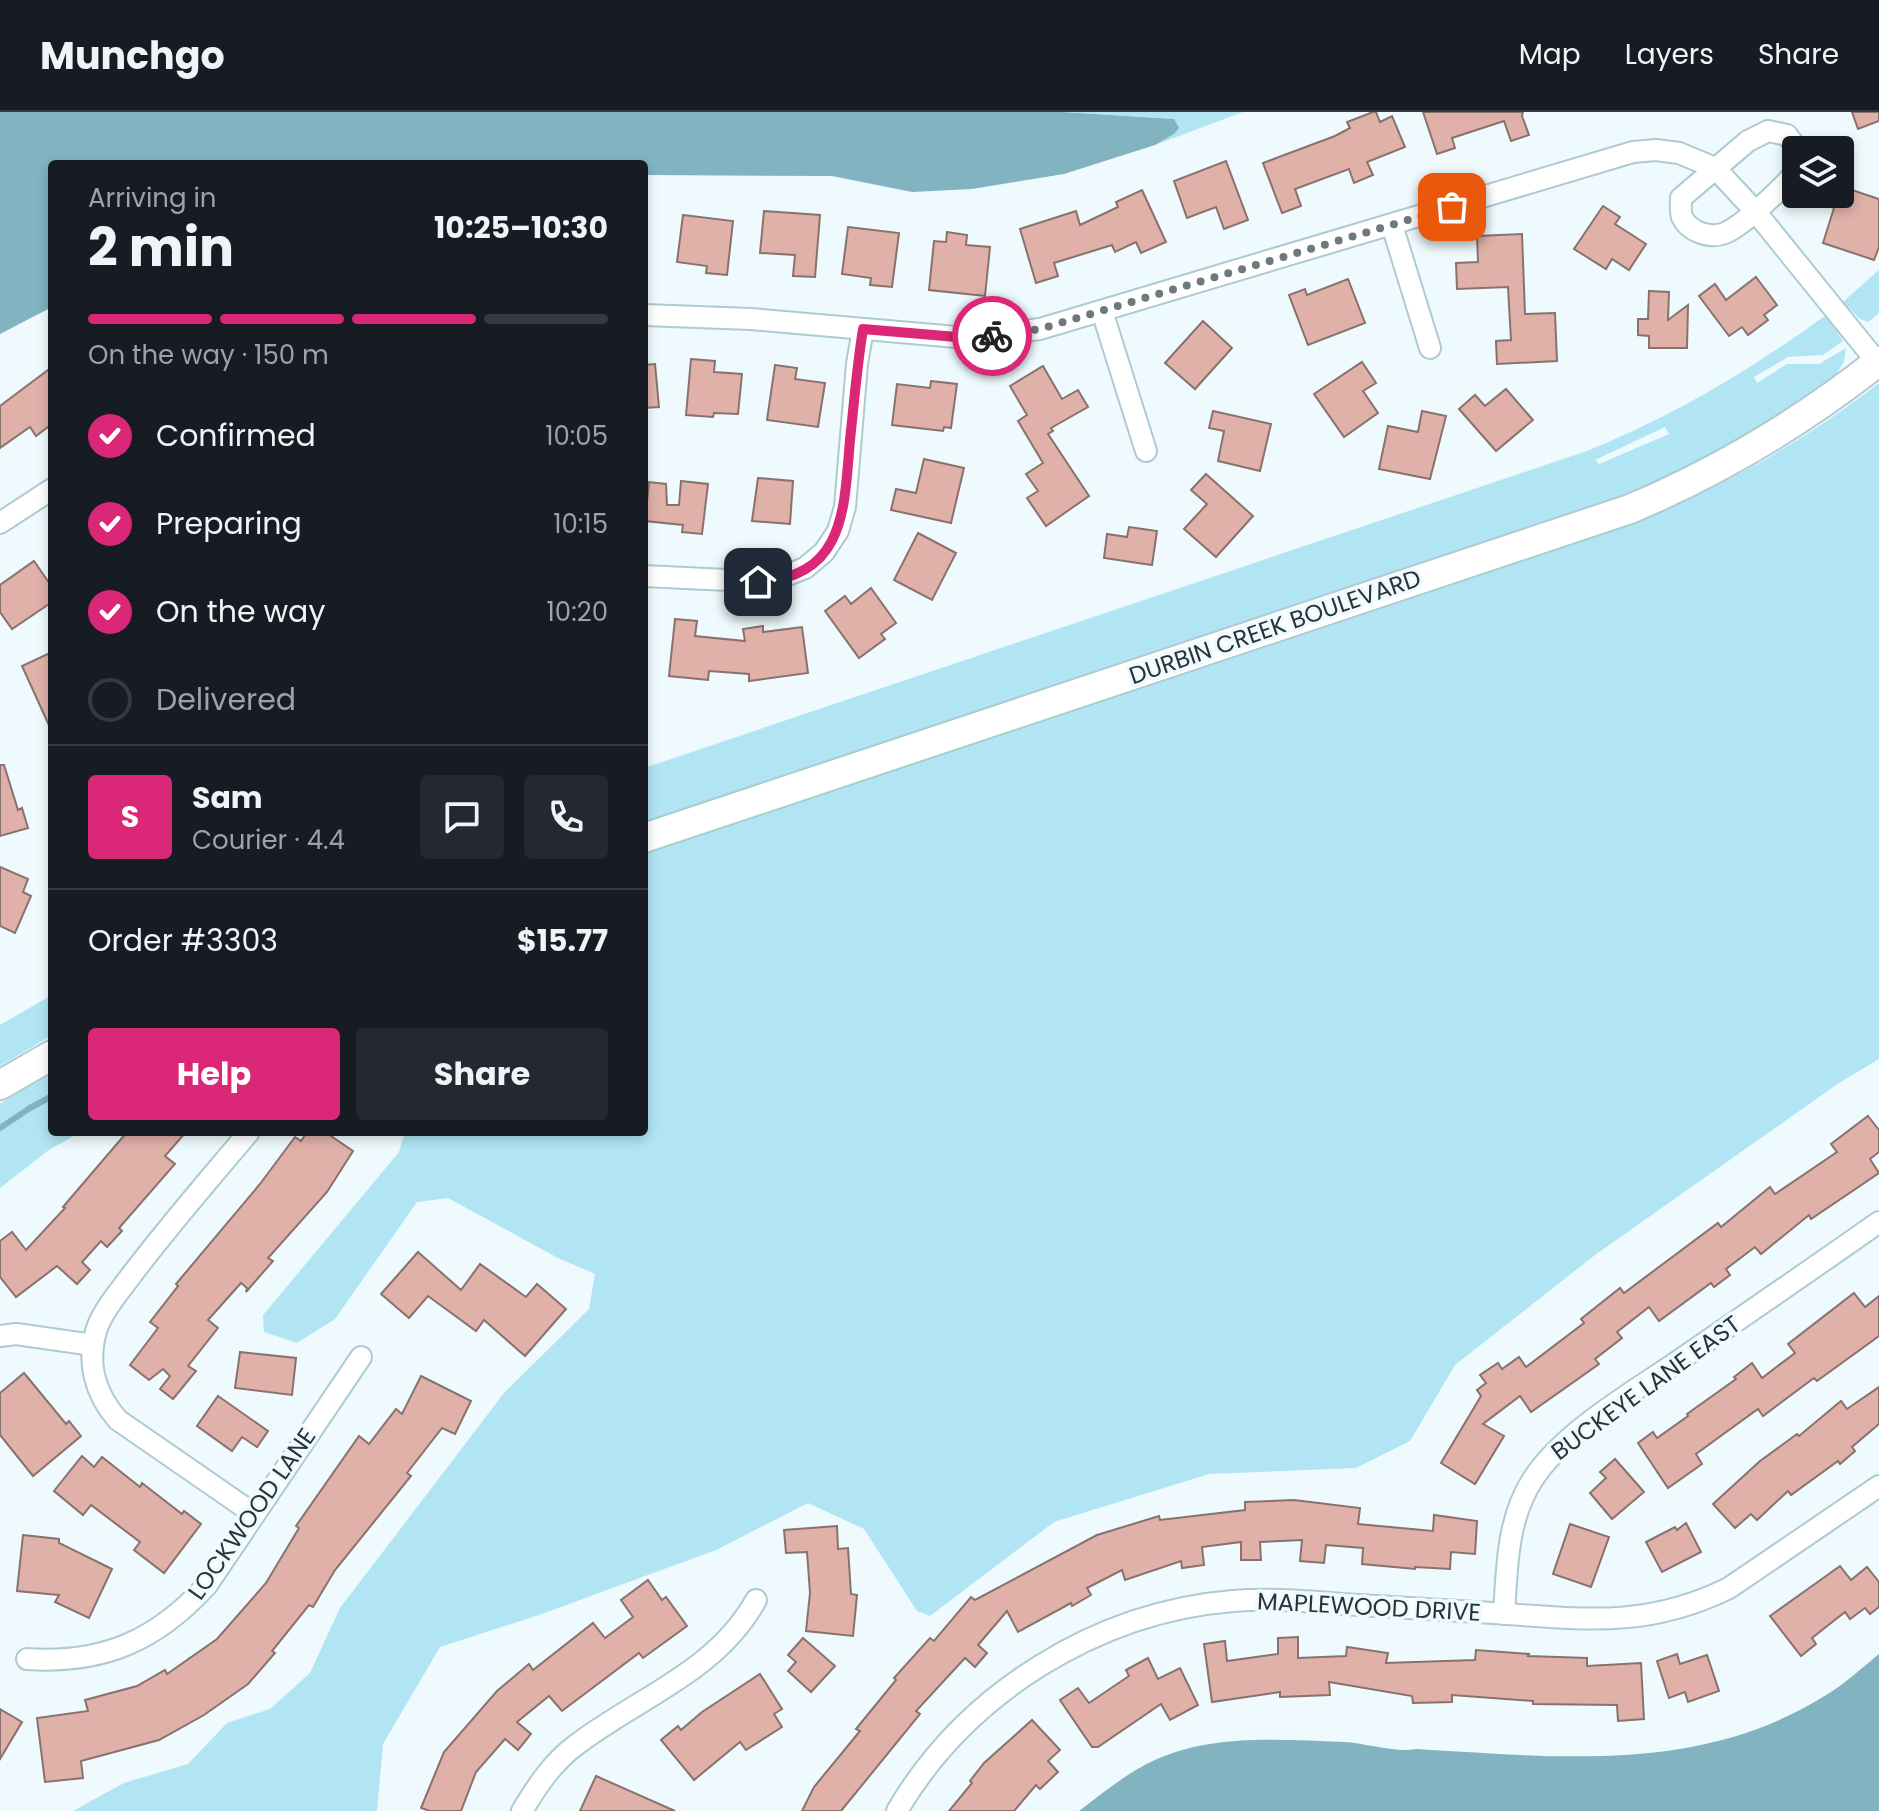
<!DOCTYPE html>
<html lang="en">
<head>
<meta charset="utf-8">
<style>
	:root { --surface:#171b24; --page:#242831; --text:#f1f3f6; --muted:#9ea1a6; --line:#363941; --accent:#db2777 }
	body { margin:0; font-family:Poppins,sans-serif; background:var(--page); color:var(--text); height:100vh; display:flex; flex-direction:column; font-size:30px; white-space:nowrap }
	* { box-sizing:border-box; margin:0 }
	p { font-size:26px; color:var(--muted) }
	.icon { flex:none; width:44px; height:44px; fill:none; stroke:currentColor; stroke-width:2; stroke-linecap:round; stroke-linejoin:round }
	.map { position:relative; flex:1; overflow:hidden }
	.side { position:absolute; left:48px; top:48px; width:600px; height:976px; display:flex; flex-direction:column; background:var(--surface); border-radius:8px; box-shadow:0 4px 12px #0003 }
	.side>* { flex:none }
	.fabs { position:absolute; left:1782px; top:24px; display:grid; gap:16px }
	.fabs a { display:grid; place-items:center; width:72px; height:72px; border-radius:8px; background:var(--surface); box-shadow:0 4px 12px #0003; font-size:40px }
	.pin { position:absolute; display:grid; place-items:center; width:68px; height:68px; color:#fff; margin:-34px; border-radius:16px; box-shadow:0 4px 12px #0006 }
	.courier { position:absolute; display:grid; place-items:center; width:80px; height:80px; margin:-40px; border:6px solid #db2777; border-radius:50%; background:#fff; color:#222; box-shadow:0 2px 10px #0007 }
	.head em { font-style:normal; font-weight:700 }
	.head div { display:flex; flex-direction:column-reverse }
	.head { display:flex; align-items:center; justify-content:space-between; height:136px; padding:0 40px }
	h1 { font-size:52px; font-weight:700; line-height:60px }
	.bar { display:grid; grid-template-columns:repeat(4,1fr); gap:12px 8px; align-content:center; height:96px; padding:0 40px }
	.bar i { height:10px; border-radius:6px; background:var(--line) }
	.bar .selected { background:var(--accent) }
	.bar p { grid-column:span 4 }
	.line { display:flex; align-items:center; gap:20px; padding:0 40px; border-top:2px solid var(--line) }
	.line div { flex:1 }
	.round { display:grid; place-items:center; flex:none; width:84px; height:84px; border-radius:8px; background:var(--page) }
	ol { padding:0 40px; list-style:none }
	li { display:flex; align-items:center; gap:24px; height:88px }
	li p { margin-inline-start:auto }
	li .icon { padding:8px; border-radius:50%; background:var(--accent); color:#fff; stroke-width:4 }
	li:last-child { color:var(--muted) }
	li i { width:44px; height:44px; border:4px solid var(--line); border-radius:50% }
	.button { display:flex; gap:16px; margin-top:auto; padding:16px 40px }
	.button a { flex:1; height:92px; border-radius:8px; background:var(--accent); color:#fff; font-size:32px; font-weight:700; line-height:92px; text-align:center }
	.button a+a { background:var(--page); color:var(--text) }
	header { display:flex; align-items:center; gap:48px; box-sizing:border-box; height:112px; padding:0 40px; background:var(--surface); border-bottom:2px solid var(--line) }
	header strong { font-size:38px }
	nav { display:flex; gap:44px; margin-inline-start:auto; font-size:28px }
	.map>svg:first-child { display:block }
	.green { fill:#b1e5f3; fill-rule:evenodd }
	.water { fill:#81b3c1 }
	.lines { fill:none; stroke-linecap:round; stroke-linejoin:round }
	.stream { stroke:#81b3c1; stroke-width:6 }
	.building { fill:#e0b1a9; stroke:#89716d; stroke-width:2 }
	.street-casing { stroke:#aecad2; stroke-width:24 }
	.secondary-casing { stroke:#aecad2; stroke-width:32 }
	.street { stroke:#fff; stroke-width:20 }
	.secondary { stroke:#fff; stroke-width:28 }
	.done { stroke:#6e797d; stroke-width:8; stroke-dasharray:0 14.4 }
	.route { stroke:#db2777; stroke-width:10 }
	.labels { text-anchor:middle; stroke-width:7; stroke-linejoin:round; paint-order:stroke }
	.street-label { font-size:24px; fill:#293438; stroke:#eefafd }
</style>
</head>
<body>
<header>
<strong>Munchgo</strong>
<nav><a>Map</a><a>Layers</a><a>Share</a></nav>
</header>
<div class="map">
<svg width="1879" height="1699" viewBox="0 0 1879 1699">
	<rect width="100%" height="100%" fill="#eefafd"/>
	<!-- green -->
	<g class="green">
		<polygon points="1062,0 1243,0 1155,33 1174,22 1174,7"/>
		<polygon points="1879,158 1879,201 1868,210 1860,207 1843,190"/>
		<path d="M1826,203L1843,229L1823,243L1788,245L1754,265L1757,271L1787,252H1819L1846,236L1844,250L1833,267L1769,312L1695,354L1604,394L644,715V656L1587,339C1673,304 1751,258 1826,203ZM1665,315L1669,322L1599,352L1595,348Z"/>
		<path d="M1879,271V947L1839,971L1595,1143L1455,1253L1410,1329L1356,1356L1209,1362L1054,1410L930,1504L917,1499L864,1417L808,1391L716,1438L539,1503L440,1535L383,1632L377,1699H73L124,1671L188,1652L227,1611L270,1597L310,1561L340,1496L504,1281L589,1197L595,1162L558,1146L448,1086L417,1090L335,1207L297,1231L264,1220L263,1203L399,1040L405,1020H644V740L1190,556L1630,413C1720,376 1802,331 1879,271Z"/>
		<polygon points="52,883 52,923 0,954 0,913"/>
		<polygon points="52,959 52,1020 81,1020 49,1038 0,1076 0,992"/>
	</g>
	<!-- water -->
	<g class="water">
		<polygon points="0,0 1062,0 1174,7 1179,16 1174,22 1155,33 1064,62 972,77 912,80 832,64 644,63 644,52 52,52 52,195 0,222"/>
		<path d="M1879,1542V1699H1079C1103,1681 1128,1660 1155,1648C1214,1621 1282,1628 1344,1630C1365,1631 1397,1641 1416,1637C1560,1645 1703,1663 1831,1580C1848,1569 1863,1555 1879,1542Z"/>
	</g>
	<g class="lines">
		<!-- stream -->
		<polyline class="stream" points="0,1016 30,996 52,984"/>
	</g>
	<!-- building -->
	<g class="building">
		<polygon points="1373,0 1376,0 1380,10 1392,4 1405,35 1367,50 1373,63 1354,71 1349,57 1295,77 1301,94 1282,101 1263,51 1335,24 1350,16 1347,10"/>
		<polygon points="1423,0 1523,0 1522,4 1529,23 1511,29 1504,9 1452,26 1455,36 1437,42"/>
		<polygon points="1852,0 1879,0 1879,9 1858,17"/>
		<polygon points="1226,49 1248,108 1224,117 1216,95 1187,106 1174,69"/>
		<polygon points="1840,74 1879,87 1879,135 1874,148 1823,131 1834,96 1802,85 1802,82 1840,82"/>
		<polygon points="1142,78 1166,130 1141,141 1136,130 1115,140 1112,133 1054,151 1058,164 1036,171 1020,117 1076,99 1080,113 1118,95 1116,90"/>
		<polygon points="1603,94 1620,105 1615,112 1646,132 1629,158 1612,147 1606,157 1574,137"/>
		<polygon points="764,99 820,103 815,165 793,164 795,143 760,141"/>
		<polygon points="683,103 733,109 727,163 706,161 707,154 677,150"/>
		<polygon points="848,115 899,121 892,175 870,173 871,166 842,162"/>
		<polygon points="947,120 967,123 966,133 990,135 985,184 929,178 934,129 946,130"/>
		<polygon points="1522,122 1525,202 1555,201 1557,249 1497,252 1496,229 1511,228 1508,175 1457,177 1456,151 1478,150 1477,124"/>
		<polygon points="1756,165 1777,193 1764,203 1768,208 1748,223 1742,215 1729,224 1699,184 1715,172 1726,188"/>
		<polygon points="1348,167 1365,211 1308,233 1289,183 1305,177 1307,183"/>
		<polygon points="1649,179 1669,180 1668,208 1688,193 1687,236 1649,236 1649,224 1638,223 1638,207 1648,207"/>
		<polygon points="1203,209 1232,236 1195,277 1165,251"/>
		<polygon points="691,247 715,249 714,260 742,262 738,302 714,301 713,305 686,303"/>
		<polygon points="1362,250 1376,271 1363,279 1378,301 1344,325 1314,282"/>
		<polygon points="655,252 659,295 644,296 644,253"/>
		<polygon points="775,253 797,256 795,267 825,271 818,315 767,308"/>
		<polygon points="1043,254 1062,287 1078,278 1088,295 1051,316 1053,319 1048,322 1089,384 1046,414 1027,386 1038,379 1026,362 1043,351 1018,309 1027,303 1010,274"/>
		<polygon points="52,255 52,312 36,324 30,315 0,336 0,294"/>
		<polygon points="931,269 957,272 951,316 944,315 943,319 892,313 897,272 930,276"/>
		<polygon points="1506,277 1533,308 1496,339 1459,297 1475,283 1485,294"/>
		<polygon points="1213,299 1271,312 1260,359 1218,349 1224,319 1209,316"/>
		<polygon points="1422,299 1446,304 1430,367 1379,357 1388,314 1418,320"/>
		<polygon points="924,347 964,356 951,411 891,398 896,377 916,381"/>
		<polygon points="1206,362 1253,404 1216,445 1184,417 1207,392 1191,378"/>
		<polygon points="758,366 793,369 790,412 752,409"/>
		<polygon points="681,369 708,372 702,422 682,420 683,413 645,409 649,370 666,372 667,393 679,393"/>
		<polygon points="1129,415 1157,419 1152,453 1104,446 1107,422 1127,425"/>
		<polygon points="918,421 956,441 932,488 894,468"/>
		<polygon points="34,449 52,475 52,490 12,517 0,500 0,473"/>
		<polygon points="871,476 896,511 881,522 885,527 859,546 825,499 845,484 851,492"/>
		<polygon points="675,507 697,509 695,524 745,529 743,517 763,514 763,520 802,515 808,561 749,569 749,562 709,559 708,568 669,564"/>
		<polygon points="52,540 52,620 22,554"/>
		<polygon points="0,653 4,653 18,698 22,696 28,716 0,724"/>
		<polygon points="0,755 28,767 23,780 31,784 15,821 0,814"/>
		<polygon points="1868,1004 1879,1018 1879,1040 1870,1047 1879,1061 1811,1107 1809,1103 1761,1142 1755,1135 1726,1157 1730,1163 1714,1175 1711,1171 1659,1209 1649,1195 1617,1220 1622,1226 1595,1247 1599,1252 1531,1300 1520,1284 1483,1312 1504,1324 1475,1372 1441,1351 1481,1284 1477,1278 1486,1271 1480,1263 1498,1251 1502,1257 1519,1245 1526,1255 1584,1211 1581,1207 1620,1176 1624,1181 1718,1111 1721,1115 1770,1075 1775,1082 1837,1040 1831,1032"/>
		<polygon points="127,1020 186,1020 165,1044 175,1052 119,1116 122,1119 107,1135 101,1129 82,1150 90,1158 77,1172 57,1154 16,1185 0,1165 0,1129 12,1120 26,1138 65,1096 63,1095"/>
		<polygon points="307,1020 325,1020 353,1039 327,1080 268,1146 273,1149 246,1180 247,1176 241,1171 208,1208 218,1216 188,1254 196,1259 173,1287 160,1277 170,1264 163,1257 149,1268 130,1253 158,1216 150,1210 178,1174 176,1172 260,1072 295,1025 301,1029"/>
		<polygon points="418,1140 461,1178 480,1152 526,1185 537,1172 566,1197 525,1244 484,1208 476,1219 428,1184 409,1206 381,1182"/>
		<polygon points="1854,1181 1865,1195 1879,1184 1879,1224 1817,1269 1814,1266 1763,1304 1758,1297 1696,1342 1702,1352 1668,1376 1638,1331 1653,1320 1657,1326 1688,1304 1687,1302 1736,1267 1734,1265 1752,1251 1762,1266 1795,1241 1788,1232"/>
		<polygon points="240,1240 296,1246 292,1283 235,1276"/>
		<polygon points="24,1261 66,1312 69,1309 81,1324 33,1364 0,1323 0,1281"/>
		<polygon points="421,1264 471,1289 455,1322 442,1316 407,1361 411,1364 335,1458 313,1495 309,1493 272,1539 275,1541 248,1572 204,1603 159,1628 81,1649 83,1666 45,1670 37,1606 88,1599 85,1588 137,1574 165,1558 167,1562 217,1527 266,1471 299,1416 296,1414 359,1324 369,1332 396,1297 402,1302"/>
		<polygon points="1879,1275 1879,1312 1852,1335 1855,1339 1840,1352 1838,1349 1791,1383 1788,1379 1757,1408 1751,1402 1735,1416 1713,1392 1760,1349 1797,1322 1799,1324 1841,1289 1847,1297"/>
		<polygon points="218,1284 268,1319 257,1335 242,1325 232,1339 197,1314"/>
		<polygon points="82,1344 94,1355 102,1345 140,1375 142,1371 182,1402 184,1399 201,1412 164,1461 134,1438 140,1430 91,1393 83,1403 54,1379"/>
		<polygon points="1615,1347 1644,1380 1612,1407 1590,1381 1606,1366 1600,1360"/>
		<polygon points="1294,1388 1360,1396 1358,1412 1433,1419 1434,1403 1477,1409 1475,1442 1451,1440 1450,1457 1415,1455 1415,1457 1362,1452 1363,1436 1326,1433 1324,1451 1300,1449 1302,1428 1260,1430 1261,1448 1241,1448 1241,1430 1202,1435 1204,1453 1182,1456 1181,1449 1125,1468 1122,1458 1087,1476 1091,1483 1072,1494 1071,1491 1018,1520 1007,1499 978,1533 987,1541 975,1555 965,1546 916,1599 920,1602 841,1699 802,1699 814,1675 860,1619 856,1617 896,1568 894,1566 930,1526 934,1529 971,1485 975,1488 1097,1423 1159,1404 1160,1408 1245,1398 1245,1390"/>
		<polygon points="1686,1411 1701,1440 1662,1460 1646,1430 1675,1415 1677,1418"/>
		<polygon points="1570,1412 1609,1425 1591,1475 1553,1462"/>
		<polygon points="837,1414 838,1437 848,1436 851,1482 857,1483 853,1524 806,1519 810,1481 807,1440 786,1441 784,1418"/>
		<polygon points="23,1423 59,1427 59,1431 112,1457 89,1506 55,1490 59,1483 17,1479"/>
		<polygon points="1840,1454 1851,1468 1867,1455 1879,1470 1879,1495 1870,1502 1865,1496 1850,1507 1845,1500 1812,1526 1816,1532 1801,1544 1770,1504"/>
		<polygon points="648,1468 662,1488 666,1485 687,1514 643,1546 639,1541 562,1599 549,1584 517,1610 531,1622 518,1638 505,1627 476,1660 461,1699 430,1699 421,1696 444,1640 497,1579 529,1552 533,1558 593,1511 605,1526 633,1505 621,1488"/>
		<polygon points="1298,1525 1298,1546 1346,1544 1347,1535 1388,1541 1386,1551 1475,1548 1476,1538 1529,1542 1528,1544 1587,1546 1587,1554 1641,1551 1644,1607 1618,1609 1617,1593 1533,1592 1533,1589 1452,1583 1452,1590 1413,1591 1412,1584 1329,1570 1330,1583 1280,1585 1280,1580 1212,1590 1204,1532 1225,1529 1227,1549 1278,1542 1278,1526"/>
		<polygon points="803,1526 835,1554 811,1580 788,1559 796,1550 788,1543"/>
		<polygon points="1677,1542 1680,1552 1707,1543 1719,1579 1688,1590 1685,1580 1669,1586 1657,1549"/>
		<polygon points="1148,1546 1158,1567 1180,1556 1198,1593 1170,1608 1161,1592 1098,1635 1092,1635 1060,1588 1078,1576 1089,1591 1129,1564 1126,1558"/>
		<polygon points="760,1562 782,1597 774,1602 782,1615 746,1638 740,1630 694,1668 661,1628 678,1614 681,1618 702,1600"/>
		<polygon points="0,1597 22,1610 0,1647"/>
		<polygon points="1032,1608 1060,1638 1048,1649 1058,1660 1040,1677 1036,1673 1014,1699 949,1699 972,1671 970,1669 984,1651"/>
		<polygon points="596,1664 675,1699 580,1699"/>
	</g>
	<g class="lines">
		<!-- street casing -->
		<g class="street-casing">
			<g id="street">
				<path d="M1796,60C1782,76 1744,113 1725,121C1710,127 1689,120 1682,105C1680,100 1681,92 1681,86L1748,29L1768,19L1787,23L1798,38"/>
				<polyline points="1392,113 1430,236"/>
				<polyline points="1102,199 1146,339"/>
				<polyline points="644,203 751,207 968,226 1040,217 1633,40 1656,38 1679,41 1715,56 1755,99 1877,250"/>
				<polyline points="0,411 52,377"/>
				<polyline points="644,464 770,470 805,456 824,440 838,419 845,395 857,252 863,217"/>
				<path d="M249,1020C208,1069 165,1118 127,1169C116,1184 103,1199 97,1216C86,1250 95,1282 118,1308L254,1402"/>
				<polyline points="0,1224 16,1222 93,1233"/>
				<path d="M1504,1502C1507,1455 1507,1407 1533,1367C1563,1321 1628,1283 1674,1252C1742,1205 1811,1158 1879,1110"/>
				<path d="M27,1547C103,1552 156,1529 207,1473L361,1245"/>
				<path d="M522,1699C537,1674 553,1650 576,1633C639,1585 716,1560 756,1488"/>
				<path d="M897,1699C966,1581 1097,1500 1233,1489C1269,1486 1306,1489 1342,1492C1392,1495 1442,1498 1493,1501C1582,1507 1646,1517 1729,1476L1879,1374"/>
			</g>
		</g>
		<!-- secondary casing -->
		<g class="secondary-casing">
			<g id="secondary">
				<path d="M644,726L1630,397C1720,359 1802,310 1879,249"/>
				<polyline points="0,973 52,943"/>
			</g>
		</g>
		<!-- street -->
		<use href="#street" class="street"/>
		<!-- secondary -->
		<use href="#secondary" class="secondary"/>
	</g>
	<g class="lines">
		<!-- done -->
		<polyline class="done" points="992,224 1040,217 1452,95"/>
		<!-- route -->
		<path class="route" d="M758,470C846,465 844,396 850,328C854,291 857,254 863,217L968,226L992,224"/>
	</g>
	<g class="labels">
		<!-- street labels -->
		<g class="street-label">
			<text transform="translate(1275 515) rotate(-19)" y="8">DURBIN CREEK BOULEVARD</text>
			<text transform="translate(1646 1276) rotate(-36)" y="8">BUCKEYE LANE EAST</text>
			<text transform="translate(252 1402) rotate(-55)" y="8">LOCKWOOD LANE</text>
			<text transform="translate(1369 1495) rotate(3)" y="8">MAPLEWOOD DRIVE</text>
		</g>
	</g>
</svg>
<div class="fabs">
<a><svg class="icon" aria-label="layers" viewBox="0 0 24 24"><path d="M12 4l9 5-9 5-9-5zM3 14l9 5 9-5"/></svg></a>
</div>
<div class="pin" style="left:1452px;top:95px;background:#ea580c"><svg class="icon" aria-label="bag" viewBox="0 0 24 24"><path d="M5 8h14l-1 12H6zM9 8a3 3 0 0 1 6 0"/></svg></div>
<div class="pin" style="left:758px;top:470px;background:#1f2937"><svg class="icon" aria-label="home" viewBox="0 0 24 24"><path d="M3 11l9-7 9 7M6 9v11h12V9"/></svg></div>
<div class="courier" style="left:992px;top:224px"><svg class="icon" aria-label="bike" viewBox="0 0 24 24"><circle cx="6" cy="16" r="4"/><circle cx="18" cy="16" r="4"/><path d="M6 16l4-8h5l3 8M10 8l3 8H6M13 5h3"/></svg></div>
<section class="side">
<div class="head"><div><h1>2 min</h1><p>Arriving in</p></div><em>10:25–10:30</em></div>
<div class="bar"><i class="selected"></i><i class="selected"></i><i class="selected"></i><i></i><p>On the way · 150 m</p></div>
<ol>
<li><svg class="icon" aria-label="check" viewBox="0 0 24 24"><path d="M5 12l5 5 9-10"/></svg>Confirmed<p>10:05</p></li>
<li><svg class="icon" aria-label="check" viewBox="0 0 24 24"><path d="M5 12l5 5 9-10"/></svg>Preparing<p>10:15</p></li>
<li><svg class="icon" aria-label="check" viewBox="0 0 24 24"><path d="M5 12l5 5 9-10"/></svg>On the way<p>10:20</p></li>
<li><i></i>Delivered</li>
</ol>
<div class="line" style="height:144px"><b class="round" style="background:var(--accent);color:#fff">S</b><div><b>Sam</b><p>Courier · 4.4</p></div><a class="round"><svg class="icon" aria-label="chat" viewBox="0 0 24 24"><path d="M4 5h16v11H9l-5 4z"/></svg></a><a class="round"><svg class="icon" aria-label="phone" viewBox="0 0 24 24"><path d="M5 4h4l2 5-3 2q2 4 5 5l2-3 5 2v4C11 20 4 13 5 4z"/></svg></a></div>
<div class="line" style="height:104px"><div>Order #3303</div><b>$15.77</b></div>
<div class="button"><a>Help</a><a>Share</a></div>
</section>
</div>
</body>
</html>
